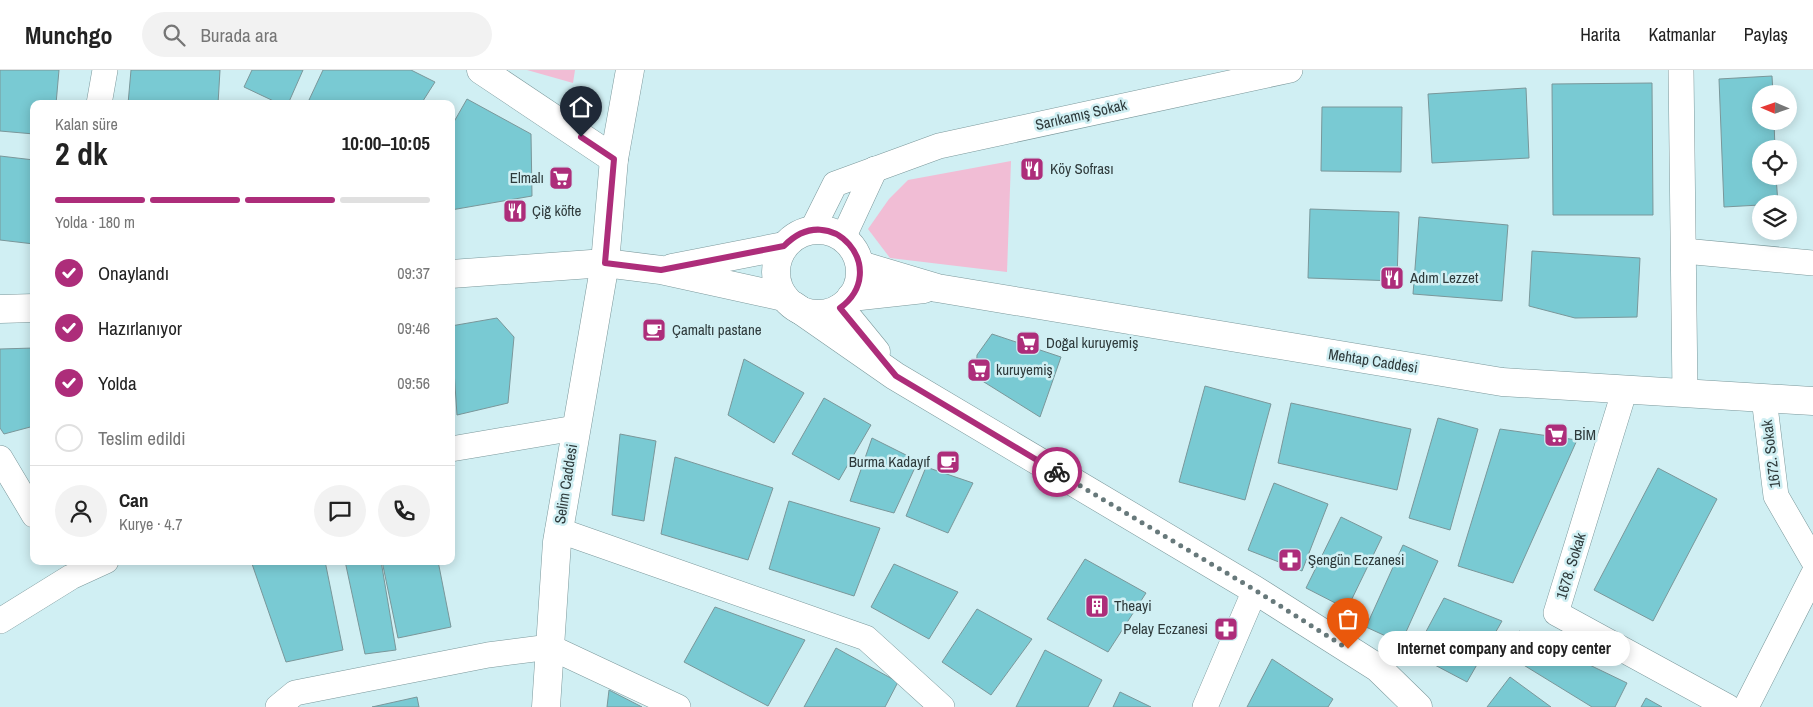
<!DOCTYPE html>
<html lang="tr">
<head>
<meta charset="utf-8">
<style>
	:root { --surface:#fff; --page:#f2f2f2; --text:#222; --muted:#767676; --line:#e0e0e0; --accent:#ad2d7a }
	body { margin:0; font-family:"Archivo Narrow",sans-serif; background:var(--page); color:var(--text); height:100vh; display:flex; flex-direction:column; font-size:19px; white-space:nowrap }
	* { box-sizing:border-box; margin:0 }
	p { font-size:16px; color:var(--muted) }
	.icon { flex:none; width:28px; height:28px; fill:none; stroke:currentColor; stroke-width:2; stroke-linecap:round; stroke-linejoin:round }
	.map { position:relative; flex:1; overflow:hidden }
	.sheet { position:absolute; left:30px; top:30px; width:425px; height:465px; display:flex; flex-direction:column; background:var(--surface); border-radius:10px; box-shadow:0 2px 12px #0003 }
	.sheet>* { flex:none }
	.needle { width:32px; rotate:272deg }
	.buttons { position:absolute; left:1752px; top:15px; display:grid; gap:10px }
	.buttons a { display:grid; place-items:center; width:45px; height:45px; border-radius:50%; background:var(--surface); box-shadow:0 2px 12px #0003; font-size:25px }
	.pin { position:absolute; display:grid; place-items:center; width:42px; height:42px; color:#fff; margin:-51px -21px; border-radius:50% 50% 50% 0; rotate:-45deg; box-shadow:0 0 5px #0007 }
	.pin .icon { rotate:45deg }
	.courier { position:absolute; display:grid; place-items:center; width:50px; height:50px; margin:-25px; border:4px solid #ad2d7a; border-radius:50%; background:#fff; color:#222; box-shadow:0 1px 6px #0007 }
	.bubble { position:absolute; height:35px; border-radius:18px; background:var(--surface); box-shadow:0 2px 12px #0003; font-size:16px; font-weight:700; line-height:35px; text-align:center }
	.overview em { font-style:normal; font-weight:700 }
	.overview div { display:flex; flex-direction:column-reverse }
	.overview { display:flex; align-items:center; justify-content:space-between; height:85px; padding:0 25px }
	h1 { font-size:32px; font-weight:700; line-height:38px }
	.bar { display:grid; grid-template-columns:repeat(4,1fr); gap:8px 5px; align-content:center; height:60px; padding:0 25px }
	.bar i { height:6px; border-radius:4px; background:var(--line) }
	.bar .on { background:var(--accent) }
	.bar p { grid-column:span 4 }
	.line { display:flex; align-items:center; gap:12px; padding:0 25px; border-top:1px solid var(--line) }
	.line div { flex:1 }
	.round { display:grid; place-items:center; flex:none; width:52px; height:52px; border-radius:26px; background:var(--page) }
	ol { padding:0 25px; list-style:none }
	li { display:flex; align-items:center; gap:15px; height:55px }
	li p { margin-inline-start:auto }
	li .icon { padding:5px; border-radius:50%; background:var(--accent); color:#fff; stroke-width:4 }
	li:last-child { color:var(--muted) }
	li i { width:28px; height:28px; border:2px solid var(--line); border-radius:50% }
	header { display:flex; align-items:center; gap:30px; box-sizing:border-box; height:70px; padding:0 25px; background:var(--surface); border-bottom:1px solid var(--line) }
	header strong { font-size:24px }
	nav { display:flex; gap:28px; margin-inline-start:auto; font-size:18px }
	.search { width:350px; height:45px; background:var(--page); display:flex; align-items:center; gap:12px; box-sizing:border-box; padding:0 18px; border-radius:28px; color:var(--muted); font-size:19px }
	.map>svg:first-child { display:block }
	.green { fill:#f1bdd5 }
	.building { fill:#79cad3; stroke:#7a979a }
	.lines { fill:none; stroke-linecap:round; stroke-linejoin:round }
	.minor-casing { stroke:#7b989b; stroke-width:26 }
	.tertiary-casing { stroke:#7b989b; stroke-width:29 }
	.secondary-casing { stroke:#7b989b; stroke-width:29 }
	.minor { stroke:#fff; stroke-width:25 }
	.tertiary { stroke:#fff; stroke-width:28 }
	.secondary { stroke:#fff; stroke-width:28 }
	.done { stroke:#67797b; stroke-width:5; stroke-dasharray:0 9 }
	.route { stroke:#ad2d7a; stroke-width:6 }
	.labels { text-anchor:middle; stroke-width:5; stroke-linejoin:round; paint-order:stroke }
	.street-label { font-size:15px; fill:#2e3a3b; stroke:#d0eff3 }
	.poi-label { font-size:15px; fill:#2e3a3b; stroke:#d0eff3; text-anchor:start }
</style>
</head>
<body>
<header>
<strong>Munchgo</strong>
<div class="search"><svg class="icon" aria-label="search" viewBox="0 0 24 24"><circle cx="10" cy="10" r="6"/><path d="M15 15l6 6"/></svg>Burada ara</div>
<nav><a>Harita</a><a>Katmanlar</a><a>Paylaş</a></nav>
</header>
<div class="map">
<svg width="1813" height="637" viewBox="0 0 1813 637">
	<rect width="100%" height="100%" fill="#d0eff3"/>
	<!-- green -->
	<g class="green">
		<polygon points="527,0 575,0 573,13"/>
		<polygon points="1011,91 1007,202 890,188 868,159 889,129 908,110"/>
	</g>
	<!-- building -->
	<g class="building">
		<polygon points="0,0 59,0 56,34 34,34 34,64 0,61"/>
		<polygon points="131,0 220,0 218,34 128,34"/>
		<polygon points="252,0 303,0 288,34 280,34 244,17"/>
		<polygon points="323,0 411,0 435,12 421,34 323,34 309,30"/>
		<polygon points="1772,6 1773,24 1761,24 1761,51 1774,51 1775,79 1761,79 1761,106 1776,106 1778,134 1724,137 1719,9"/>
		<polygon points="1652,13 1653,145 1553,145 1552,14"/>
		<polygon points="1526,18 1529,88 1432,93 1428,24"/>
		<polygon points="467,29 531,64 532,126 451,140 451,57"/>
		<polygon points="1322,37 1402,37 1401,102 1321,101"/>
		<polygon points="0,86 34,90 34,174 0,170"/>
		<polygon points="1310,139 1399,142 1397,211 1308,208"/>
		<polygon points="1419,147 1508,155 1502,231 1413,224"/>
		<polygon points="1532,181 1640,188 1637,247 1575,248 1529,236"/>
		<polygon points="497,248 514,267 508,333 457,345 451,256"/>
		<polygon points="992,264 1061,287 1040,347 976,307 977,285"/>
		<polygon points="34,278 34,356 4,364 0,358 0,279"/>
		<polygon points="744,289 804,323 774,373 728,345"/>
		<polygon points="1205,316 1271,334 1245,430 1179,412"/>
		<polygon points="824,328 871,355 839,410 792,384"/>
		<polygon points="1291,333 1411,359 1397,420 1278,393"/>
		<polygon points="1438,348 1478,359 1450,460 1409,448"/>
		<polygon points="1500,359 1577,370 1513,513 1458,496"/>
		<polygon points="620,364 656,371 644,451 612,445"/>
		<polygon points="872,368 918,391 894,443 850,431"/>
		<polygon points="675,387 773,418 748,490 661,464"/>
		<polygon points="926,397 973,413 948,463 906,446"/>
		<polygon points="1658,398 1717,429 1653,551 1594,520"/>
		<polygon points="1274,413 1328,434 1302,501 1248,480"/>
		<polygon points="789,431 880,458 854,526 769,499"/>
		<polygon points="1341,447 1382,467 1347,539 1306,518"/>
		<polygon points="1403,475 1438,491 1401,573 1366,557"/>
		<polygon points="1085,489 1146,523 1108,582 1047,549"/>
		<polygon points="251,491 325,491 343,580 286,592"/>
		<polygon points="345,491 381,491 396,580 365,584"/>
		<polygon points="382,491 438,491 451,557 398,568"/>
		<polygon points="894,494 958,522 929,569 871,537"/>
		<polygon points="1444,528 1502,551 1467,612 1414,584"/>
		<polygon points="715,537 805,570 768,636 684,592"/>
		<polygon points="977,539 1032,569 991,625 942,592"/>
		<polygon points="1519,561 1627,613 1615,637 1592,637 1504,583"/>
		<polygon points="836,578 898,612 885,637 804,637"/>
		<polygon points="1045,580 1102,610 1088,637 1016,637"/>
		<polygon points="1272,589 1333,629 1328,637 1247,637"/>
		<polygon points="1510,607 1551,637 1487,637"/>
		<polygon points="609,620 642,637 607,637"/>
		<polygon points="1120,622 1151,637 1113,637"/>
		<polygon points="417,627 419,637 372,637"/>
		<polygon points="1646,628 1662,637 1641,637"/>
	</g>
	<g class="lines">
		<!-- minor casing -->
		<g class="minor-casing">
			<g id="minor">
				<polyline points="1681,0 1685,323"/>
				<polyline points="99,34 105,0"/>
				<polyline points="812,160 835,114 939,76 1290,0"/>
				<polyline points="843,168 875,99"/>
				<polyline points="1684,181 1813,193"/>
				<polyline points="1625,319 1556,543 1728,637"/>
				<polyline points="1764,328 1776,426 1813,490"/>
				<polyline points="451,379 575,358"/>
				<polyline points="0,388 34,445"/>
				<polyline points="558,460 866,568 942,637"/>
				<polyline points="0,551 71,507 106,491"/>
				<polyline points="278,637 295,623 488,585 550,577 678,637"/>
				<polyline points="1205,637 1255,520"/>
				<polyline points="1746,637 1813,505"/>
			</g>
		</g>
		<!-- tertiary casing -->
		<g class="tertiary-casing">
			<g id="tertiary">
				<polyline points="481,0 614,89"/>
				<polyline points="793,235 895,306 1255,520 1378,598 1418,637"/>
				<polyline points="840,238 876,282"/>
			</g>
		</g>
		<!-- secondary casing -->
		<g class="secondary-casing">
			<g id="secondary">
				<circle cx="818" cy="202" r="42"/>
				<polyline points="860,195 937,218 1502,312 1813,331"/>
				<polyline points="672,198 784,176"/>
				<polyline points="451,204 605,193 661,200 784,227"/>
				<polyline points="851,227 924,219"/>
				<polyline points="0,239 34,238"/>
				<polyline points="546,637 557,472 605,193 614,89 630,0"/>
			</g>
		</g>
		<!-- minor -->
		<use href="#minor" class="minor"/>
		<!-- tertiary -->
		<use href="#tertiary" class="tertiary"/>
		<!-- secondary -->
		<use href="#secondary" class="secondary"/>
	</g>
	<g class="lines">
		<!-- done -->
		<polyline class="done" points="1057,402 1255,520 1348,579"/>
		<!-- route -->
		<path class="route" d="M581,67L614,89L605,193L661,200L784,176C831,127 892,200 840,238L896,306L1057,402"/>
	</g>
	<!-- icons -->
	<defs>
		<g id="restaurant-square" transform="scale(1.25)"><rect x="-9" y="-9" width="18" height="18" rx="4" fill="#ad2d7a" stroke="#d0eff3"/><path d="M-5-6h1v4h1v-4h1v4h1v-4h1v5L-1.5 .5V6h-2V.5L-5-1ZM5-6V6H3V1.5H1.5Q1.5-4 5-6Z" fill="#fff"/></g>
		<g id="supermarket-square" transform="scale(1.25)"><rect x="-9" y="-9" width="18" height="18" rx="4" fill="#ad2d7a" stroke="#d0eff3"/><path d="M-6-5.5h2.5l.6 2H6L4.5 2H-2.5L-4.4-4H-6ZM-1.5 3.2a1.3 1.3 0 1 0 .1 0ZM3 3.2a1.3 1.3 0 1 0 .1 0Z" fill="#fff"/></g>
		<g id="cafe-square" transform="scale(1.25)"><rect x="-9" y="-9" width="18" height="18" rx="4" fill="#ad2d7a" stroke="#d0eff3"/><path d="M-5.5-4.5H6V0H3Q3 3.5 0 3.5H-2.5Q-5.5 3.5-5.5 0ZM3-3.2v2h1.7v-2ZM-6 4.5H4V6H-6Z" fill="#fff"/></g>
		<g id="pharmacy-square" transform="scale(1.25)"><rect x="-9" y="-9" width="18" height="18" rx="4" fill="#ad2d7a" stroke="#d0eff3"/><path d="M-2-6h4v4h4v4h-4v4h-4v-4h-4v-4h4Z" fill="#fff"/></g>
		<g id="building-square" transform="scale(1.25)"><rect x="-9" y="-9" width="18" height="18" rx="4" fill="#ad2d7a" stroke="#d0eff3"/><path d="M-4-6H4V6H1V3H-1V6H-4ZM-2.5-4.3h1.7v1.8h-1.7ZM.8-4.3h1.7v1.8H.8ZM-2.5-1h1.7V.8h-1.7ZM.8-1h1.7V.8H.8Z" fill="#fff"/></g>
	</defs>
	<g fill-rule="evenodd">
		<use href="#restaurant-square" x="1032" y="99"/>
		<use href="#supermarket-square" x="561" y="108"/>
		<use href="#restaurant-square" x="515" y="141"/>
		<use href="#restaurant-square" x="1392" y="208"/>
		<use href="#cafe-square" x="654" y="260"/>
		<use href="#supermarket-square" x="1028" y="273"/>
		<use href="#supermarket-square" x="979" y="300"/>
		<use href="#supermarket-square" x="1556" y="365"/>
		<use href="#cafe-square" x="948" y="392"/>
		<use href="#pharmacy-square" x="1290" y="490"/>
		<use href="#building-square" x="1097" y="536"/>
		<use href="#pharmacy-square" x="1226" y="559"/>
	</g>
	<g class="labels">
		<!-- street labels -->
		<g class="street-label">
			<text transform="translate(1081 45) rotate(-13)" y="5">Sarıkamış Sokak</text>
			<text transform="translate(1373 291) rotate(9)" y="5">Mehtap Caddesi</text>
			<text transform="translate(1771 384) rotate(-97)" y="5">1672. Sokak</text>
			<text transform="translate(566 414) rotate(-81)" y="5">Selim Caddesi</text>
			<text transform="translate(1571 496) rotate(-73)" y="5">1678. Sokak</text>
		</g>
		<!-- poi labels -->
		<g class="poi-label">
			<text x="1050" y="104">Köy Sofrası</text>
			<text x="544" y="113" text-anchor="end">Elmalı</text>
			<text x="532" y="146">Çiğ köfte</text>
			<text x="1410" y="213">Adım Lezzet</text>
			<text x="672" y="265">Çamaltı pastane</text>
			<text x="1046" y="278">Doğal kuruyemiş</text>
			<text x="996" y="305">kuruyemiş</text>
			<text x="1574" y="370">BİM</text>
			<text x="930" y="397" text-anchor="end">Burma Kadayıf</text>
			<text x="1308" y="495">Şengün Eczanesi</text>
			<text x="1114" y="541">Theayi</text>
			<text x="1208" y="564" text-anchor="end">Pelay Eczanesi</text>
		</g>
	</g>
</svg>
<div class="buttons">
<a><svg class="needle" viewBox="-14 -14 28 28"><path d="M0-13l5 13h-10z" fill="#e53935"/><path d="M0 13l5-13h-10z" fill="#767676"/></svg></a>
<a><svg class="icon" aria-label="locate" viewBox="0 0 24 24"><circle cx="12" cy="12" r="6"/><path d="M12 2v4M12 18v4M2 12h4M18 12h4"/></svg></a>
<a><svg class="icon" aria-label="layers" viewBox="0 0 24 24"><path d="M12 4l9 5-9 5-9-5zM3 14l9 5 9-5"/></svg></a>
</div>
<div class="pin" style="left:1348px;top:579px;background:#ea580c"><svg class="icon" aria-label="bag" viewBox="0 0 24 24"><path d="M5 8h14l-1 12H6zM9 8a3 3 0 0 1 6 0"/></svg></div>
<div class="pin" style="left:581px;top:67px;background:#1f2937"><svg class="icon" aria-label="home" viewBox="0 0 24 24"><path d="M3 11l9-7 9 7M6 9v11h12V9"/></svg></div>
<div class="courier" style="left:1057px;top:402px"><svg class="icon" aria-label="bike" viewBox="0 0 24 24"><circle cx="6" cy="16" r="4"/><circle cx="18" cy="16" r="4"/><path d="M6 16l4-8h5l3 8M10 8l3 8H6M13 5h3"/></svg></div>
<div class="bubble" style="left:1378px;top:561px;width:252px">Internet company and copy center</div>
<section class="sheet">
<div class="overview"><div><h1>2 dk</h1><p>Kalan süre</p></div><em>10:00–10:05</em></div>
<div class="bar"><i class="on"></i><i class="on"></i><i class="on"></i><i></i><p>Yolda · 180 m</p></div>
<ol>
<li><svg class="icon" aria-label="check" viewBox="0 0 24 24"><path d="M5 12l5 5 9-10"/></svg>Onaylandı<p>09:37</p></li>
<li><svg class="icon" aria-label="check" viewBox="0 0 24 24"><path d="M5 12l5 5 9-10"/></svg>Hazırlanıyor<p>09:46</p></li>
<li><svg class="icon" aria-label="check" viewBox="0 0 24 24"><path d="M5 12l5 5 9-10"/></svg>Yolda<p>09:56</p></li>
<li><i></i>Teslim edildi</li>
</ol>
<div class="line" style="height:90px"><a class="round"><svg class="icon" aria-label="person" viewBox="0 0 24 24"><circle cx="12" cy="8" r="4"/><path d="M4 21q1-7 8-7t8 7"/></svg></a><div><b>Can</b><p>Kurye · 4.7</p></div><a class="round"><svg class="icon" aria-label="chat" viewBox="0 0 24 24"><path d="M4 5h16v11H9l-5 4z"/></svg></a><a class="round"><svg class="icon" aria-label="phone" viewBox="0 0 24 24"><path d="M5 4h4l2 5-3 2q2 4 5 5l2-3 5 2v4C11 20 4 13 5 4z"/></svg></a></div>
</section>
</div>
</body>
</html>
